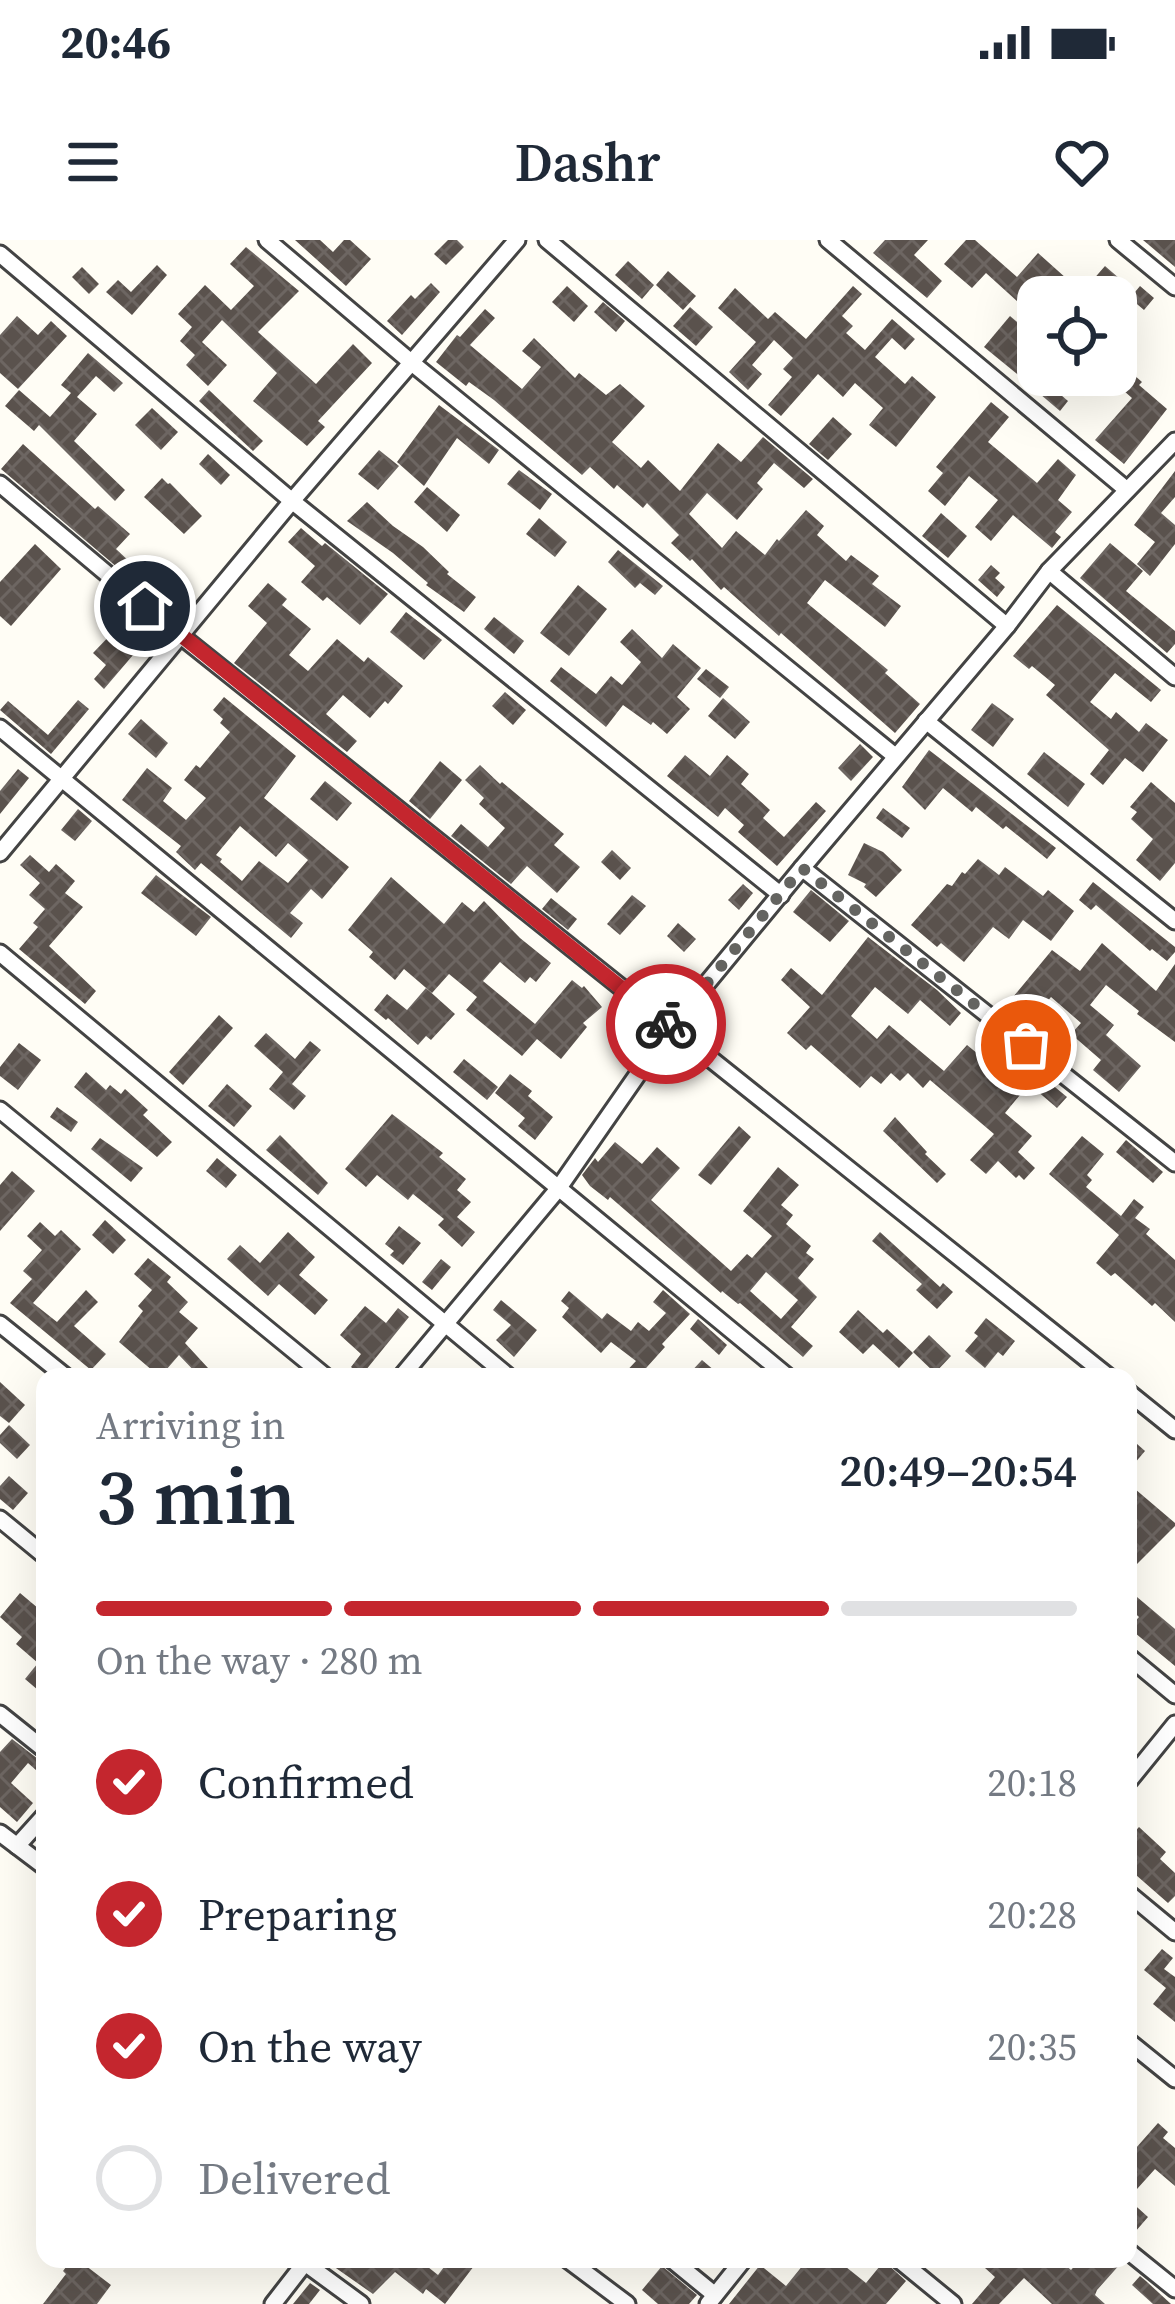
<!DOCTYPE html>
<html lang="en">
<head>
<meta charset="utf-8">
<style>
	:root { --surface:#fff; --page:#f2f2f3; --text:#1f2937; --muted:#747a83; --line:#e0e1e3; --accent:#c4262e }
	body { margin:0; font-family:"Source Serif 4",serif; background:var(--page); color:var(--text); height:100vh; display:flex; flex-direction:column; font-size:45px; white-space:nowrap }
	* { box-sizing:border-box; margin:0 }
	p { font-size:39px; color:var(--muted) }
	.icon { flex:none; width:66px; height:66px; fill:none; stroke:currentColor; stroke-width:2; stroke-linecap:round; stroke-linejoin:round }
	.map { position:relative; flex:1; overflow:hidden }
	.panel { position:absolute; left:36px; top:1128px; width:1101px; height:900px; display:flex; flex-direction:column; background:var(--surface); border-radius:24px; box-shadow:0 12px 48px #0002 }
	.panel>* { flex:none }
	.tools { position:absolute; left:1017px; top:36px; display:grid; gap:24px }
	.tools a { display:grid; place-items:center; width:120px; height:120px; border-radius:24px; background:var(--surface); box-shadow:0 12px 48px #0002; font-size:60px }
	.pin { position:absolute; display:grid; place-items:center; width:102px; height:102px; color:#fff; margin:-51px; border:6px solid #fff; border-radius:50%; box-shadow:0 3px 12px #0007 }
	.courier { position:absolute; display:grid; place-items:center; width:120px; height:120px; margin:-60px; border:9px solid #c4262e; border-radius:50%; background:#fff; color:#222; box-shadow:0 3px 15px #0007 }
	.headline em { font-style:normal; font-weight:600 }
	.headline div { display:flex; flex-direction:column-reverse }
	.headline { display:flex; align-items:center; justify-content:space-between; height:204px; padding:0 60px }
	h1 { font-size:78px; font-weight:600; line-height:90px }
	.bar { display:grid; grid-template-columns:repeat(4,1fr); gap:18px 12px; align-content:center; height:144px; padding:0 60px }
	.bar i { height:15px; border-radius:9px; background:var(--line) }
	.bar .active { background:var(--accent) }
	.bar p { grid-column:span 4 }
	ol { padding:0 60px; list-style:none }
	li { display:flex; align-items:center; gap:36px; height:132px }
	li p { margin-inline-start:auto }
	li .icon { padding:12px; border-radius:50%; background:var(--accent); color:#fff; stroke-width:4 }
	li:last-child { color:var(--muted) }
	li i { width:66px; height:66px; border:6px solid var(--line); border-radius:50% }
	.status { display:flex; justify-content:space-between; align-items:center; height:84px; padding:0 60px; background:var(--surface); direction:ltr }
	.status svg { height:33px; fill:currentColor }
	header { display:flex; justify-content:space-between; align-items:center; height:156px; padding:0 60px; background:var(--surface); font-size:54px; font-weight:600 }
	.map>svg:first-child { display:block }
	.building { fill:url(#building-cross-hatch); fill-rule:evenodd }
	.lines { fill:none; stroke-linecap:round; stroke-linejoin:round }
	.street-casing { stroke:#444; stroke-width:21 }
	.street { stroke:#fff; stroke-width:15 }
	.done { stroke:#646461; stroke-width:12; stroke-dasharray:0 21.6 }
	.route { stroke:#c4262e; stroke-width:15 }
</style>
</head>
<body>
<div class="status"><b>20:46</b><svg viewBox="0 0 49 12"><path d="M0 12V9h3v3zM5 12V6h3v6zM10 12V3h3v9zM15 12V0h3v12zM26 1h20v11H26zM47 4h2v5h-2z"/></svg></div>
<header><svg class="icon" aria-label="menu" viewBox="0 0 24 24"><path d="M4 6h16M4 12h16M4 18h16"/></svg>Dashr<svg class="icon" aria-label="heart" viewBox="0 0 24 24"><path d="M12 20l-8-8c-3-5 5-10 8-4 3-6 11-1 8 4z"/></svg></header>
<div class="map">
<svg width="1175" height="2064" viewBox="0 0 1175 2064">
	<defs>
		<pattern id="building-cross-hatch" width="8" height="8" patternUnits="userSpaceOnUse" patternTransform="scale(3)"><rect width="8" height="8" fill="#5a524d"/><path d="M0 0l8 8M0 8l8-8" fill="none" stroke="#6d6662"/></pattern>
	</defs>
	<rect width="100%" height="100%" fill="#fffdf5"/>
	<!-- building -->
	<g class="building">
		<polygon points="295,0 320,0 333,12 344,0 350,0 371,19 346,46"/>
		<polygon points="448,0 457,0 464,7 446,25 434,14"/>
		<polygon points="885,0 928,0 914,15 942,41 927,58 873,13"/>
		<polygon points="966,0 975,0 1017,37 1038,13 1076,47 1067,57 1043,57 1032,48 1019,63 986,33 972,48 944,24"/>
		<polygon points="1143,0 1175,0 1175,27"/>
		<polygon points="246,7 299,51 258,92 316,144 353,104 372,123 318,181 325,187 307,206 253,161 277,133 222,80 202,102 227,125 208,146 186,125 195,115 180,101 192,87 178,74 205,45 231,70 254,46 230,24"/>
		<polygon points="628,21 654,45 642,59 615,35"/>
		<polygon points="157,25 167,35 132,75 106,52 118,40 131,52"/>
		<polygon points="1105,26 1135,52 1140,46 1154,58 1144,70 1131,59 1116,76 1116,57 1095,57 1085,49"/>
		<polygon points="82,27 99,44 89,54 72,37"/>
		<polygon points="668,31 696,56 683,70 656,45"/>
		<polygon points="431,43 440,52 402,95 387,81 411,55 415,59"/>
		<polygon points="567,46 588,66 574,82 552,62"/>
		<polygon points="853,46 862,54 842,76 853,86 846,93 865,110 892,79 915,99 905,110 892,98 875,117 905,144 912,136 936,157 896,207 869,185 883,168 855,143 843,157 818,134 781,176 768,165 792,137 783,129 793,118 774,100 752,125 762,134 748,150 729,132 756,102 718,68 735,48 768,79 775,72 806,99"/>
		<polygon points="603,62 625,81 616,92 594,72"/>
		<polygon points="690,67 713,87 696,106 673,86"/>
		<polygon points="485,69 495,78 470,105 522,149 541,127 522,111 534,98 575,138 579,133 606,155 620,144 645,166 612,202 641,228 648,220 680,251 718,203 741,222 763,197 813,239 804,248 774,223 757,243 763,249 737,280 707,253 689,274 722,308 736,291 765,315 777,299 779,301 806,270 824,286 817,295 846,321 851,315 879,336 872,344 901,366 885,387 825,340 807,363 888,430 885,433 920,464 895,493 781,393 779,396 724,347 721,350 692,319 690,321 671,303 679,295 647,263 643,268 617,245 614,249 590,227 582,235 494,160 469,142 466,146 436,122 457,95 460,97"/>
		<polygon points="17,76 38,95 51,81 67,96 18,149 0,133 0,95"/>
		<polygon points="1010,76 1038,100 1038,151 984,107"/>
		<polygon points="1116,79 1135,95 1116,117"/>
		<polygon points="88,113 123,143 114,152 96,136 77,157 97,174 74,201 125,250 115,261 39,185 34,191 5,166 19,150 50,177 71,153 61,145"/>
		<polygon points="1116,119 1142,142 1139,145 1167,169 1124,224 1095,200 1132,158 1116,144"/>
		<polygon points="1048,144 1068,161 1060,171 1040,154"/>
		<polygon points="209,150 263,201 253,211 199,161"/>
		<polygon points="991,162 1009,177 988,202 1037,243 1058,219 1076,235 1058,260 1072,272 1055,292 1061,297 1052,308 1013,275 991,301 975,287 998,260 969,236 945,266 928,251 943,233 936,227"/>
		<polygon points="439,165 499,210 489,224 457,198 424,246 397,222"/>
		<polygon points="152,168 178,192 161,210 135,185"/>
		<polygon points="833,177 852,194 828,220 809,204"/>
		<polygon points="23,204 95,269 98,266 130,294 116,309 145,336 137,344 1,229"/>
		<polygon points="379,210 399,226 378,250 358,234"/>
		<polygon points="208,214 230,235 221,245 199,224"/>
		<polygon points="519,230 552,254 540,270 507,244"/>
		<polygon points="1175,231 1175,257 1161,273 1175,285 1175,304 1150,336 1137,324 1155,302 1134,285"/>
		<polygon points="162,238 168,244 170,243 202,276 184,294 144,257"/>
		<polygon points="427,247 460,275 447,292 414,262"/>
		<polygon points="367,262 393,286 423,307 449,332 447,334 476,357 464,372 426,345 428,343 393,313 347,281"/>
		<polygon points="941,273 967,296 948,318 922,296"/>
		<polygon points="539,278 567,302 555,317 526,294"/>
		<polygon points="301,288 322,306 325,303 388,354 360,385 327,357 323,361 301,342 315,326 288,302"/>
		<polygon points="1110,303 1143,331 1126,351 1175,391 1175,404 1167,413 1080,338"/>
		<polygon points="35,304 61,329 11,386 0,376 0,342"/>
		<polygon points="618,310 663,346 655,355 640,343 635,348 608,322"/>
		<polygon points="991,325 1000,333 995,338 1005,347 997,357 978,340"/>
		<polygon points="268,343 287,359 282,365 311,389 289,415 308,431 337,399 364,422 368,417 403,446 388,464 385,461 370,478 343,455 326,474 357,501 347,512 234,423 267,383 248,366"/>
		<polygon points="578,345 607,369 569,416 540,393"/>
		<polygon points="1057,365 1161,450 1151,462 1115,433 1090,462 1111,479 1116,472 1139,492 1146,483 1168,500 1143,532 1125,518 1103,545 1090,534 1109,510 1046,455 1055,445 1032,426 1029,429 1013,416"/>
		<polygon points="406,372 442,400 424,420 390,392"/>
		<polygon points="115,375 145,401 104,449 94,439 106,425 93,413 113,392 106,386"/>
		<polygon points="494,377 524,401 514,414 484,389"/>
		<polygon points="632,389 662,418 673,404 701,428 677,457 690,469 667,494 653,482 651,485 623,465 606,487 550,441 561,427 596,454 611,436 622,445 641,422 620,402"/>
		<polygon points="706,429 729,447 720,458 697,439"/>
		<polygon points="505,452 526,470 513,485 492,466"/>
		<path d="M224,457L296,516L264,558L349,627L322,659L311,649L290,673L303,683L291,698L201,623L195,630L176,612L181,606L122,560L147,528L172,548L163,561L186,580L206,558L184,540L196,525L200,528L230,492L220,483L223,479L213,470ZM240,586L276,617L288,603L308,620L288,643L259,621L242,641L220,622L222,619L216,615Z"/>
		<polygon points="723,458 750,482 735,499 708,476"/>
		<polygon points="78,460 89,469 51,514 0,470 8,461 48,495"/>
		<polygon points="992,463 1014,479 993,507 971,490"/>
		<polygon points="141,479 168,503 156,518 128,494"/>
		<polygon points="860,504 873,517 851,541 838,528"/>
		<polygon points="929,510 1056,608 1047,619 1006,586 1003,589 976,567 972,572 943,548 925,570 902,547"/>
		<polygon points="1044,512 1085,544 1068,567 1027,534"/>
		<polygon points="685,515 710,536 727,515 749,534 741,544 770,570 763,578 784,597 816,562 826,571 777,626 738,592 744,585 725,568 718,577 667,536"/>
		<polygon points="440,521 462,540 430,579 409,561"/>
		<polygon points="480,525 500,544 502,542 564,594 554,605 580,627 557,653 527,626 511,644 451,596 461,584 488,607 505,588 479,564 484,558 465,540"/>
		<polygon points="18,529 29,538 0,574 0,551"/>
		<polygon points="325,541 352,563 337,581 310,559"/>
		<polygon points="1151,542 1175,563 1175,623 1160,641 1136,620 1153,599 1131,579 1137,572 1130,567"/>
		<polygon points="883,568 910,588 902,598 876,578"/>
		<polygon points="78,569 92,581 75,601 61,590"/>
		<polygon points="864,603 883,612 902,630 876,657 864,647 866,644 848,635"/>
		<polygon points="612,610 631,628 620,640 601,622"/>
		<polygon points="30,615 49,632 56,624 75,641 65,653 83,667 49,706 96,751 85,764 19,709 38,687 33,683 45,669 29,655 40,643 20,625"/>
		<polygon points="978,619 999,635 1005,627 1043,656 1048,650 1074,671 1051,701 1023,680 1009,699 993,687 964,722 941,703 937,707 911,685 947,644 952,646 962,632 965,634"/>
		<polygon points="156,635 211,677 196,696 141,653"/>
		<polygon points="391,637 444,684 462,662 474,672 484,661 520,698 551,723 536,742 530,737 525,743 500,722 483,741 535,784 572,740 582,748 584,746 602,767 583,783 587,787 561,819 537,799 522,816 466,770 477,757 449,734 432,753 404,729 395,740 369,717 373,712 348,690"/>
		<polygon points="1093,642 1175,707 1175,712 1167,721 1152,709 1150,711 1096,665 1091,670 1079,660"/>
		<polygon points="743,644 753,653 739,670 728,660"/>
		<polygon points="811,650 849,681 830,702 793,672"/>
		<polygon points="632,655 646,666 620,695 607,684"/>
		<polygon points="551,658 577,679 568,690 542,669"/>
		<polygon points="678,683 696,699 684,712 667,696"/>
		<polygon points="868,697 937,750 961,773 950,786 920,760 908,774 875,747 851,776 877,799 889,785 944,831 967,805 983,818 999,801 1067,857 1057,868 1029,844 1005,873 1032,896 1018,912 1035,928 1024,940 1019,935 1016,938 998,921 986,934 970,920 994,894 930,840 923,848 908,833 900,841 891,833 881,844 871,836 860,848 811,805 806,810 787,793 810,767 781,740 791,728 822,755"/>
		<polygon points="1102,703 1156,751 1175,724 1175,802 1137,774 1139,771 1106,745 1090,765 1114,785 1106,795 1141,826 1119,852 1093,830 1101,820 1071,794 1081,783 1051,757 1031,781 1009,762 1052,710 1080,731"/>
		<polygon points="426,748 455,774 431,800 426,796 418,805 388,778 386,780 374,770 387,754 407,770"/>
		<polygon points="219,775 233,788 183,845 169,832"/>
		<polygon points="266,793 295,819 310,801 321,810 292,844 306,856 294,870 269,849 283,832 254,806"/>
		<polygon points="19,803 41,820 18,850 0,836 0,827"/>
		<polygon points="464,819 498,847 487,860 453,832"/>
		<polygon points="86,832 106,850 110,845 121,854 125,849 148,870 143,875 172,902 157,917 74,847"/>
		<polygon points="510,834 532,851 528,856 553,877 535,900 518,886 525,878 495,853"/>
		<polygon points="227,844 252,866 234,887 208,866"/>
		<polygon points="57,867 78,882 71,892 50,877"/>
		<polygon points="392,874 443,913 439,917 466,939 457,950 471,962 457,977 475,992 462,1007 438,985 444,979 413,954 408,960 377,935 366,947 345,929"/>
		<polygon points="895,877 927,912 925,914 946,934 937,943 883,891"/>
		<polygon points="739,886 751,897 711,945 698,935"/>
		<polygon points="280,895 328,943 318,955 266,910"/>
		<polygon points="1082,896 1104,914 1087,935 1092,940 1086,947 1121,976 1134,959 1144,967 1135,978 1150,989 1146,994 1175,1020 1175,1082 1155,1063 1152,1066 1115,1033 1111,1036 1096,1023 1119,995 1049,934"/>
		<polygon points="100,898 143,928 131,942 91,909"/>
		<polygon points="1126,900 1163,932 1153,943 1116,912"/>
		<path d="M615,902L642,924L657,907L680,928L651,960L731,1031L747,1014L752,1018L772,996L743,971L778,927L799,945L781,965L793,975L786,984L811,1006L806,1013L814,1019L798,1038L817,1057L791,1087L813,1106L803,1117L740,1063L738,1064L722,1051L721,1053L610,957L608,960L590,946L582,935L595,918L598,922ZM766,1032L798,1060L781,1079L750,1051Z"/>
		<polygon points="217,918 237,935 226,948 206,931"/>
		<polygon points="12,931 35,951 0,991 0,945"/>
		<polygon points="105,980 126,1000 113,1014 92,995"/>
		<polygon points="40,982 55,996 61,990 81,1009 33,1063 57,1082 86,1050 98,1062 74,1086 106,1114 91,1130 10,1063 32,1039 23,1031 42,1010 27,996"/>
		<polygon points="399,986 421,1003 403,1025 390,1015 394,1011 385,1004"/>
		<polygon points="288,992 315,1017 299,1035 328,1060 315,1075 279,1044 268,1056 227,1019 240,1005 260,1023"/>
		<polygon points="880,992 940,1047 943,1043 953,1052 937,1069 916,1050 922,1044 872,1001"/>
		<polygon points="148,1018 171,1037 167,1042 188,1062 179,1072 198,1088 185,1103 208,1128 199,1136 179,1115 160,1137 119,1102 143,1071 138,1066 152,1050 134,1034"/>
		<polygon points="441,1019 451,1027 432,1050 422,1042"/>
		<polygon points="663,1050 690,1074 662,1104 665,1107 638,1137 621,1137 636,1121 611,1102 601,1113 562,1077 569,1068 561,1061 569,1051 602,1079 607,1073 631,1091 638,1082 649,1091 666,1073 653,1062"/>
		<polygon points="501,1060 537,1090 514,1117 496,1100 511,1085 493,1070"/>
		<polygon points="365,1066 386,1083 398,1068 409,1077 361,1136 351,1127 361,1114 340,1095"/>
		<polygon points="858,1070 883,1093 887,1089 913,1113 899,1128 873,1104 863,1114 839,1092"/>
		<polygon points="986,1078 1015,1101 1003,1116 998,1112 985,1128 965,1111 978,1096 974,1093"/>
		<polygon points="698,1079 727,1105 719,1115 690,1089"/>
		<polygon points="929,1095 951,1116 935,1133 913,1112"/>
		<polygon points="702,1120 722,1137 686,1137"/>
		<polygon points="0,1142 25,1165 9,1183 0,1176"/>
		<polygon points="9,1185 30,1205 17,1219 0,1203 0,1195"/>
		<polygon points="1128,1196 1145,1211 1128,1231"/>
		<polygon points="9,1236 28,1253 13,1270 0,1259 0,1246"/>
		<polygon points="1128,1243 1175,1283 1175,1286 1135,1326 1128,1319 1128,1308 1137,1299 1128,1290"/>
		<polygon points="20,1353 45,1374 45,1456 25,1439 38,1423 16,1404 22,1397 0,1377"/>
		<polygon points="1137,1357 1175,1389 1175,1426 1129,1388 1139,1377 1128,1367"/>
		<polygon points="12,1499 38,1519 45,1522 45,1538 28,1523 11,1543 33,1563 17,1582 0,1567 0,1512"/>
		<polygon points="1139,1587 1166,1612 1160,1619 1175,1633 1175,1656 1168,1663 1128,1628 1128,1599"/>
		<polygon points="1162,1709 1173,1718 1164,1729 1175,1737 1175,1782 1153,1764 1166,1748 1144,1730"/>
		<polygon points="1158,1883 1168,1892 1163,1898 1175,1908 1175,1946 1155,1929 1128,1959 1148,1977 1135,1992 1128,1986 1128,1917"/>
		<polygon points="72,2019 77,2019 111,2045 97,2064 43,2064 66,2034 63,2031"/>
		<polygon points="323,2019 418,2019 438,2035 450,2019 466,2019 474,2026 445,2064 426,2049 423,2054 395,2032 373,2054"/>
		<polygon points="808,2019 836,2019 866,2043 884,2021 906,2041 886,2064 729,2064 760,2025 786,2046"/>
		<polygon points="975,2019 1059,2019 1071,2030 1081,2019 1119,2019 1122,2022 1097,2050 1095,2055 1105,2064 1052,2064 1024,2038 999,2064 972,2064 995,2037"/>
		<polygon points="662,2026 697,2055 689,2064 658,2064 642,2050"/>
		<polygon points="1140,2036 1146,2041 1171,2064 1153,2064 1132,2045"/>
		<polygon points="310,2043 320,2050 309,2064 293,2064"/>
	</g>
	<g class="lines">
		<!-- street casing -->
		<g class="street-casing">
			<g id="street">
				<polyline points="267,0 412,123 895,516"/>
				<polyline points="547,0 1007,386"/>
				<polyline points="828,0 1127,250"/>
				<polyline points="1118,0 1175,47"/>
				<polyline points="0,14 292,261 781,655"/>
				<polyline points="0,244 181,396 1109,1137"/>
				<polyline points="1049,331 1175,437"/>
				<polyline points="926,481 1175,681"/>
				<polyline points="0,488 788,1137"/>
				<polyline points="0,613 292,261 517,0"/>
				<polyline points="802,628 1175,923"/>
				<polyline points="0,713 509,1137"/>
				<polyline points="0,870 326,1137"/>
				<polyline points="0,1084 66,1137"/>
				<polyline points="401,1137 558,949 670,788 802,628 1007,386 1049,331 1175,201"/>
				<polyline points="1128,1152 1175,1190"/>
				<polyline points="0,1279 45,1316"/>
				<polyline points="1128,1416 1175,1455"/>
				<polyline points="0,1474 45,1510"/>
				<polyline points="1128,1542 1175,1484"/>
				<polyline points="0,1593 45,1627"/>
				<polyline points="17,1606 45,1575"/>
				<polyline points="1128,1653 1175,1692"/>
				<polyline points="1128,1801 1175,1839"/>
				<polyline points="1128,2011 1175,2049"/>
				<polyline points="567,2019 627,2064"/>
				<polyline points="671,2019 715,2055"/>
				<polyline points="898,2019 953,2064"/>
				<polyline points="305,2023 361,2064"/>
				<polyline points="273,2064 308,2019"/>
				<polyline points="708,2064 744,2019"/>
			</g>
		</g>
		<!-- street -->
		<use href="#street" class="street"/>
	</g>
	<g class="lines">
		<!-- done -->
		<polyline class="done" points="666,784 670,788 802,628 1026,805"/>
		<!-- route -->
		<polyline class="route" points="145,366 666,784"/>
	</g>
</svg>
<div class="tools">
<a><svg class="icon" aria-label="locate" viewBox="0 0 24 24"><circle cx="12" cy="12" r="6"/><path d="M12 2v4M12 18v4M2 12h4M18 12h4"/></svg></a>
</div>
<div class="pin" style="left:1026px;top:805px;background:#ea580c"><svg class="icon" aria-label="bag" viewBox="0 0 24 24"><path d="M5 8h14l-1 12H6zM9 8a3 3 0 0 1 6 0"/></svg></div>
<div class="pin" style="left:145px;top:366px;background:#1f2937"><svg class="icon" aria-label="home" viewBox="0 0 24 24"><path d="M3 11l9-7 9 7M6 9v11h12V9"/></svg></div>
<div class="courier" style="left:666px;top:784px"><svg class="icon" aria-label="bike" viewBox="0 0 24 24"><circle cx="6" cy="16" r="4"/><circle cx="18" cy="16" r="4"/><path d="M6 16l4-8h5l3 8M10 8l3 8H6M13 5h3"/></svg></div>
<section class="panel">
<div class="headline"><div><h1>3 min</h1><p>Arriving in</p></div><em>20:49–20:54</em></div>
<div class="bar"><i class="active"></i><i class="active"></i><i class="active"></i><i></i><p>On the way · 280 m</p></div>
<ol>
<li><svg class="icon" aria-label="check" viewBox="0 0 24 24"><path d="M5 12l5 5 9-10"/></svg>Confirmed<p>20:18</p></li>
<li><svg class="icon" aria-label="check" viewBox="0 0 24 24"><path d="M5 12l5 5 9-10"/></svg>Preparing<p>20:28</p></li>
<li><svg class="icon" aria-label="check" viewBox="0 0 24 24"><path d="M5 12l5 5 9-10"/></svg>On the way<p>20:35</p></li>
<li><i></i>Delivered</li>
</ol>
</section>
</div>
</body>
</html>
